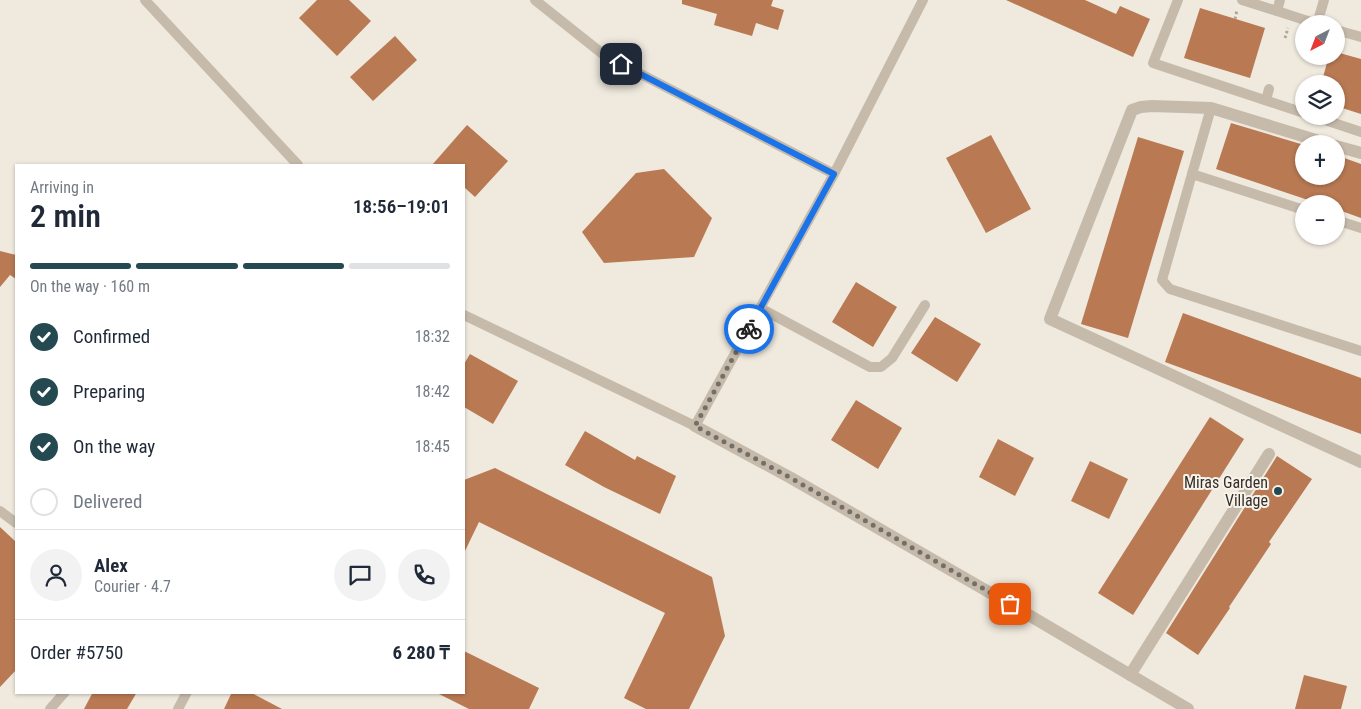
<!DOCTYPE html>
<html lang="en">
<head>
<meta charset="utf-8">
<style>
	:root { --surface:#fff; --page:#f2f2f3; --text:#1f2937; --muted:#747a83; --line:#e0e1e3; --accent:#244951 }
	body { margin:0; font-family:"Roboto Condensed",sans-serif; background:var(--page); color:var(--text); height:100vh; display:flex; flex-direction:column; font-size:19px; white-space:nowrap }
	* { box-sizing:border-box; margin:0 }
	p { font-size:16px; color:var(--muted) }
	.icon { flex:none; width:28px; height:28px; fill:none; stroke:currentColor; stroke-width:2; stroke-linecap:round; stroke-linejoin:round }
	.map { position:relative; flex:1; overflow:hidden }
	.drawer { position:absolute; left:15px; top:164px; width:450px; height:530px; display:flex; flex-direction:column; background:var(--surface); border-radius:0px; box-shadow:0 1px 4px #0004 }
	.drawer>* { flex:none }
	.needle { width:32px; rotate:222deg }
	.fabs { position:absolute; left:1295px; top:15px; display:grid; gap:10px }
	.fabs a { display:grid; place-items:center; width:50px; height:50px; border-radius:50%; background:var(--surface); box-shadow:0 1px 4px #0004; font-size:25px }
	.pin { position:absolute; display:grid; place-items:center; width:42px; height:42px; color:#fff; margin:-21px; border-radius:10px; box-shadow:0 2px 8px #0006 }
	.courier { position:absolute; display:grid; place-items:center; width:50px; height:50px; margin:-25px; border:4px solid #1a73e8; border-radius:50%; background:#fff; color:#222; box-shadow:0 1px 6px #0007 }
	.headline em { font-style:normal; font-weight:600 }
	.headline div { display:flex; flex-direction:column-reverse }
	.headline { display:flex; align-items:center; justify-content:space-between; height:85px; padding:0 15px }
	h1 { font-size:32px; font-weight:600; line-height:38px }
	.bar { display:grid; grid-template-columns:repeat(4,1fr); gap:8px 5px; align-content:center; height:60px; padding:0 15px }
	.bar i { height:6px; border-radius:4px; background:var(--line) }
	.bar .selected { background:var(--accent) }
	.bar p { grid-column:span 4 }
	.line { display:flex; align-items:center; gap:12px; padding:0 15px; border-top:1px solid var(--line) }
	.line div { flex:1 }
	.round { display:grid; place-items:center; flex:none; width:52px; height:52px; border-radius:26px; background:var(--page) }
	ol { padding:0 15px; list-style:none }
	li { display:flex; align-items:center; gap:15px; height:55px }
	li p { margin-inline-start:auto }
	li .icon { padding:5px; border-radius:50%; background:var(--accent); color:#fff; stroke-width:4 }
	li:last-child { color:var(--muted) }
	li i { width:28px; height:28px; border:2px solid var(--line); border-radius:50% }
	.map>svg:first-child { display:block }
	.building { fill:#b87953 }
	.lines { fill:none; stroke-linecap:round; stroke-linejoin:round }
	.path { stroke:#b2a595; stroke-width:3; stroke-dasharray:2.5 2.5; stroke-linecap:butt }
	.lane { stroke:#c6bbab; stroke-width:10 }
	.street { stroke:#c6bbab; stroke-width:12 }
	.done { stroke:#766f68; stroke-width:5; stroke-dasharray:0 9 }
	.route { stroke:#1a73e8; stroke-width:6 }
	.poi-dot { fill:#244951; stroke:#f7f3ea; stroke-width:2 }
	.labels { text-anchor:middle; stroke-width:4; stroke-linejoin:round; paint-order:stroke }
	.poi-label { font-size:16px; fill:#352e29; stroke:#f7f3ea; text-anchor:end }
</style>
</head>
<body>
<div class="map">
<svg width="1361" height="709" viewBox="0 0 1361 709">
	<rect width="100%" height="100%" fill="#efe9de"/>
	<!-- building -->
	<g class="building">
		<polygon points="317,0 349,0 371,21 337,56 299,18"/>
		<polygon points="682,0 773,0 771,6 784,10 778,30 756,23 752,36 714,25 717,14 682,4"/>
		<polygon points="1006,0 1085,0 1116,14 1120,6 1150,19 1133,57"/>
		<polygon points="1200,8 1265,28 1250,78 1184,58"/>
		<polygon points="395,36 417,60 373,101 350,77"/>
		<polygon points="1336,52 1361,59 1361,114 1336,106 1336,84 1321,84 1329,56 1336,56"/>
		<polygon points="1231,123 1304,145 1304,176 1336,176 1336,155 1361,164 1361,218 1336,209 1336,204 1320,204 1216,169"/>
		<polygon points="467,125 508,161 475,197 464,187 464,165 432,165"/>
		<polygon points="991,135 1031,209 986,233 946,158"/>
		<polygon points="1138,137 1184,151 1128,338 1081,324"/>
		<polygon points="664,169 712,218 694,257 604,263 582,232 636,173"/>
		<polygon points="0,251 16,255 16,279 10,275 0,287"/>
		<polygon points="856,282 897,307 873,347 832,322"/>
		<polygon points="1183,313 1361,378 1361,434 1165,362"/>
		<polygon points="935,317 981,344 957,382 911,353"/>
		<polygon points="470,354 518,381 493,424 464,407 464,364"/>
		<polygon points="856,400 902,428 878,469 831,440"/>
		<polygon points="1210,417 1244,439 1133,615 1098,593"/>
		<polygon points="585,431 635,460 637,456 676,476 660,514 604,487 565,465"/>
		<polygon points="998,439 1034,458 1015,496 979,477"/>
		<polygon points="1277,456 1312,479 1269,542 1271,544 1229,607 1230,608 1198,655 1166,633"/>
		<polygon points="1090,461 1128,479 1109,519 1071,501"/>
		<polygon points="495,468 712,577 725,636 689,709 646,709 624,698 665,613 479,522 464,553 464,480"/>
		<polygon points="0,527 16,542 16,670 0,687"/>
		<polygon points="464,651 539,688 529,709 469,709 435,692 464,692"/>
		<polygon points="1304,675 1347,686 1341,709 1295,709"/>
		<polygon points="93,692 137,692 127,709 84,709"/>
		<polygon points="232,692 250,692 282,709 224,709"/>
	</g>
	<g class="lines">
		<!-- path -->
		<g class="path">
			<polyline points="1235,19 1237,10"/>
			<polyline points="1285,38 1288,28"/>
		</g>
		<!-- lane -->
		<g class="lane">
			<polyline points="145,0 298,165"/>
			<polyline points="535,0 604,55 834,174"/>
			<polyline points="1178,0 1153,63 1304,113"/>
			<polyline points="1242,0 1277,11 1280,0"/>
			<polyline points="1277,11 1317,24"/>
			<polyline points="1317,24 1324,0"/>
			<polyline points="1336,30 1361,37"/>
			<polyline points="1266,100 1269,89"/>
			<polyline points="1313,116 1361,132"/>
			<polyline points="1192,174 1211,108"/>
			<polyline points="1304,210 1192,174 1162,280 1170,289 1361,351"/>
			<polyline points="1336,220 1361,228"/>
			<polyline points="760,308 870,367 881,367 892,358 925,305"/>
			<polyline points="464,315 695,426 834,174 923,0"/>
			<polyline points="0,511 16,523"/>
			<polyline points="50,709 65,692"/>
			<polyline points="178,709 187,692"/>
		</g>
		<!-- street -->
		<g class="street">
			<polyline points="1329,144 1211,108 1152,106 1141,107 1132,110 1050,319 1361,462"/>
			<polyline points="1336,146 1361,153"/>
			<polyline points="695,426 791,478 1027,614 1188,709"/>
			<polyline points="1130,675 1269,454"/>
		</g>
	</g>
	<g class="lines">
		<!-- done -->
		<polyline class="done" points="749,329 695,426 791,478 1010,604"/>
		<!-- route -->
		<polyline class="route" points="621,64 834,174 749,329"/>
	</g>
	<!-- markers -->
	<circle class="poi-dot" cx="1278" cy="491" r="5"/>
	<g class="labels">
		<!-- poi labels -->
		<g class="poi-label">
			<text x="1268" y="488">Miras Garden<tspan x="1268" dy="18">Village</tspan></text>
		</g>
	</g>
</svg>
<div class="fabs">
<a><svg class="needle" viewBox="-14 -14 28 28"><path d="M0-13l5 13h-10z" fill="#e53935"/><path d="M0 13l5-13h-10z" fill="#747a83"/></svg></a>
<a><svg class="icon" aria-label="layers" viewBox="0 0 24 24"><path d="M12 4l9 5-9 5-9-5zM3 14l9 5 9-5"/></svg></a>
<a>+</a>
<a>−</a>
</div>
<div class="pin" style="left:1010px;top:604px;background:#ea580c"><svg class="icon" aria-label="bag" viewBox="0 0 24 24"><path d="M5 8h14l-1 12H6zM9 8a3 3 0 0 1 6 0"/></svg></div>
<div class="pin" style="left:621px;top:64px;background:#1f2937"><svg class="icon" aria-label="home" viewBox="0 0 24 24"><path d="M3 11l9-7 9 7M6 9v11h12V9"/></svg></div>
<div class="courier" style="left:749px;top:329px"><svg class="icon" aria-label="bike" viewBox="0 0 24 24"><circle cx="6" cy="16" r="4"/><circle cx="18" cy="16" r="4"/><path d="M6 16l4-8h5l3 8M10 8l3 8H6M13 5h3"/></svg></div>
<section class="drawer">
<div class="headline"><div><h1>2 min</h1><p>Arriving in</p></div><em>18:56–19:01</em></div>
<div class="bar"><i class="selected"></i><i class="selected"></i><i class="selected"></i><i></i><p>On the way · 160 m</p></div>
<ol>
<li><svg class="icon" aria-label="check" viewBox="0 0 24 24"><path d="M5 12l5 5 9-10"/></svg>Confirmed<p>18:32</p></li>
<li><svg class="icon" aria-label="check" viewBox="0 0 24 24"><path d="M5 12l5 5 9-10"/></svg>Preparing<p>18:42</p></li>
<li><svg class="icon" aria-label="check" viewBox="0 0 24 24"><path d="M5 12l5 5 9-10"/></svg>On the way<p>18:45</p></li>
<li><i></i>Delivered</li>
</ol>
<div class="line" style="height:90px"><a class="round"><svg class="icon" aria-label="person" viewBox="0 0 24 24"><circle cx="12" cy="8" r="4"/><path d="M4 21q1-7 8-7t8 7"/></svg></a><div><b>Alex</b><p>Courier · 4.7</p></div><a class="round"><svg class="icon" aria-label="chat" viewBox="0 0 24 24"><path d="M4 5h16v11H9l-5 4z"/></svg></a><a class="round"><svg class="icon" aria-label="phone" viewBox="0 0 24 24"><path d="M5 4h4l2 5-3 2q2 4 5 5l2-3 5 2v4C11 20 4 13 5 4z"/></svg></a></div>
<div class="line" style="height:65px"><div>Order #5750</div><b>6 280 ₸</b></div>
</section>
</div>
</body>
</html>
